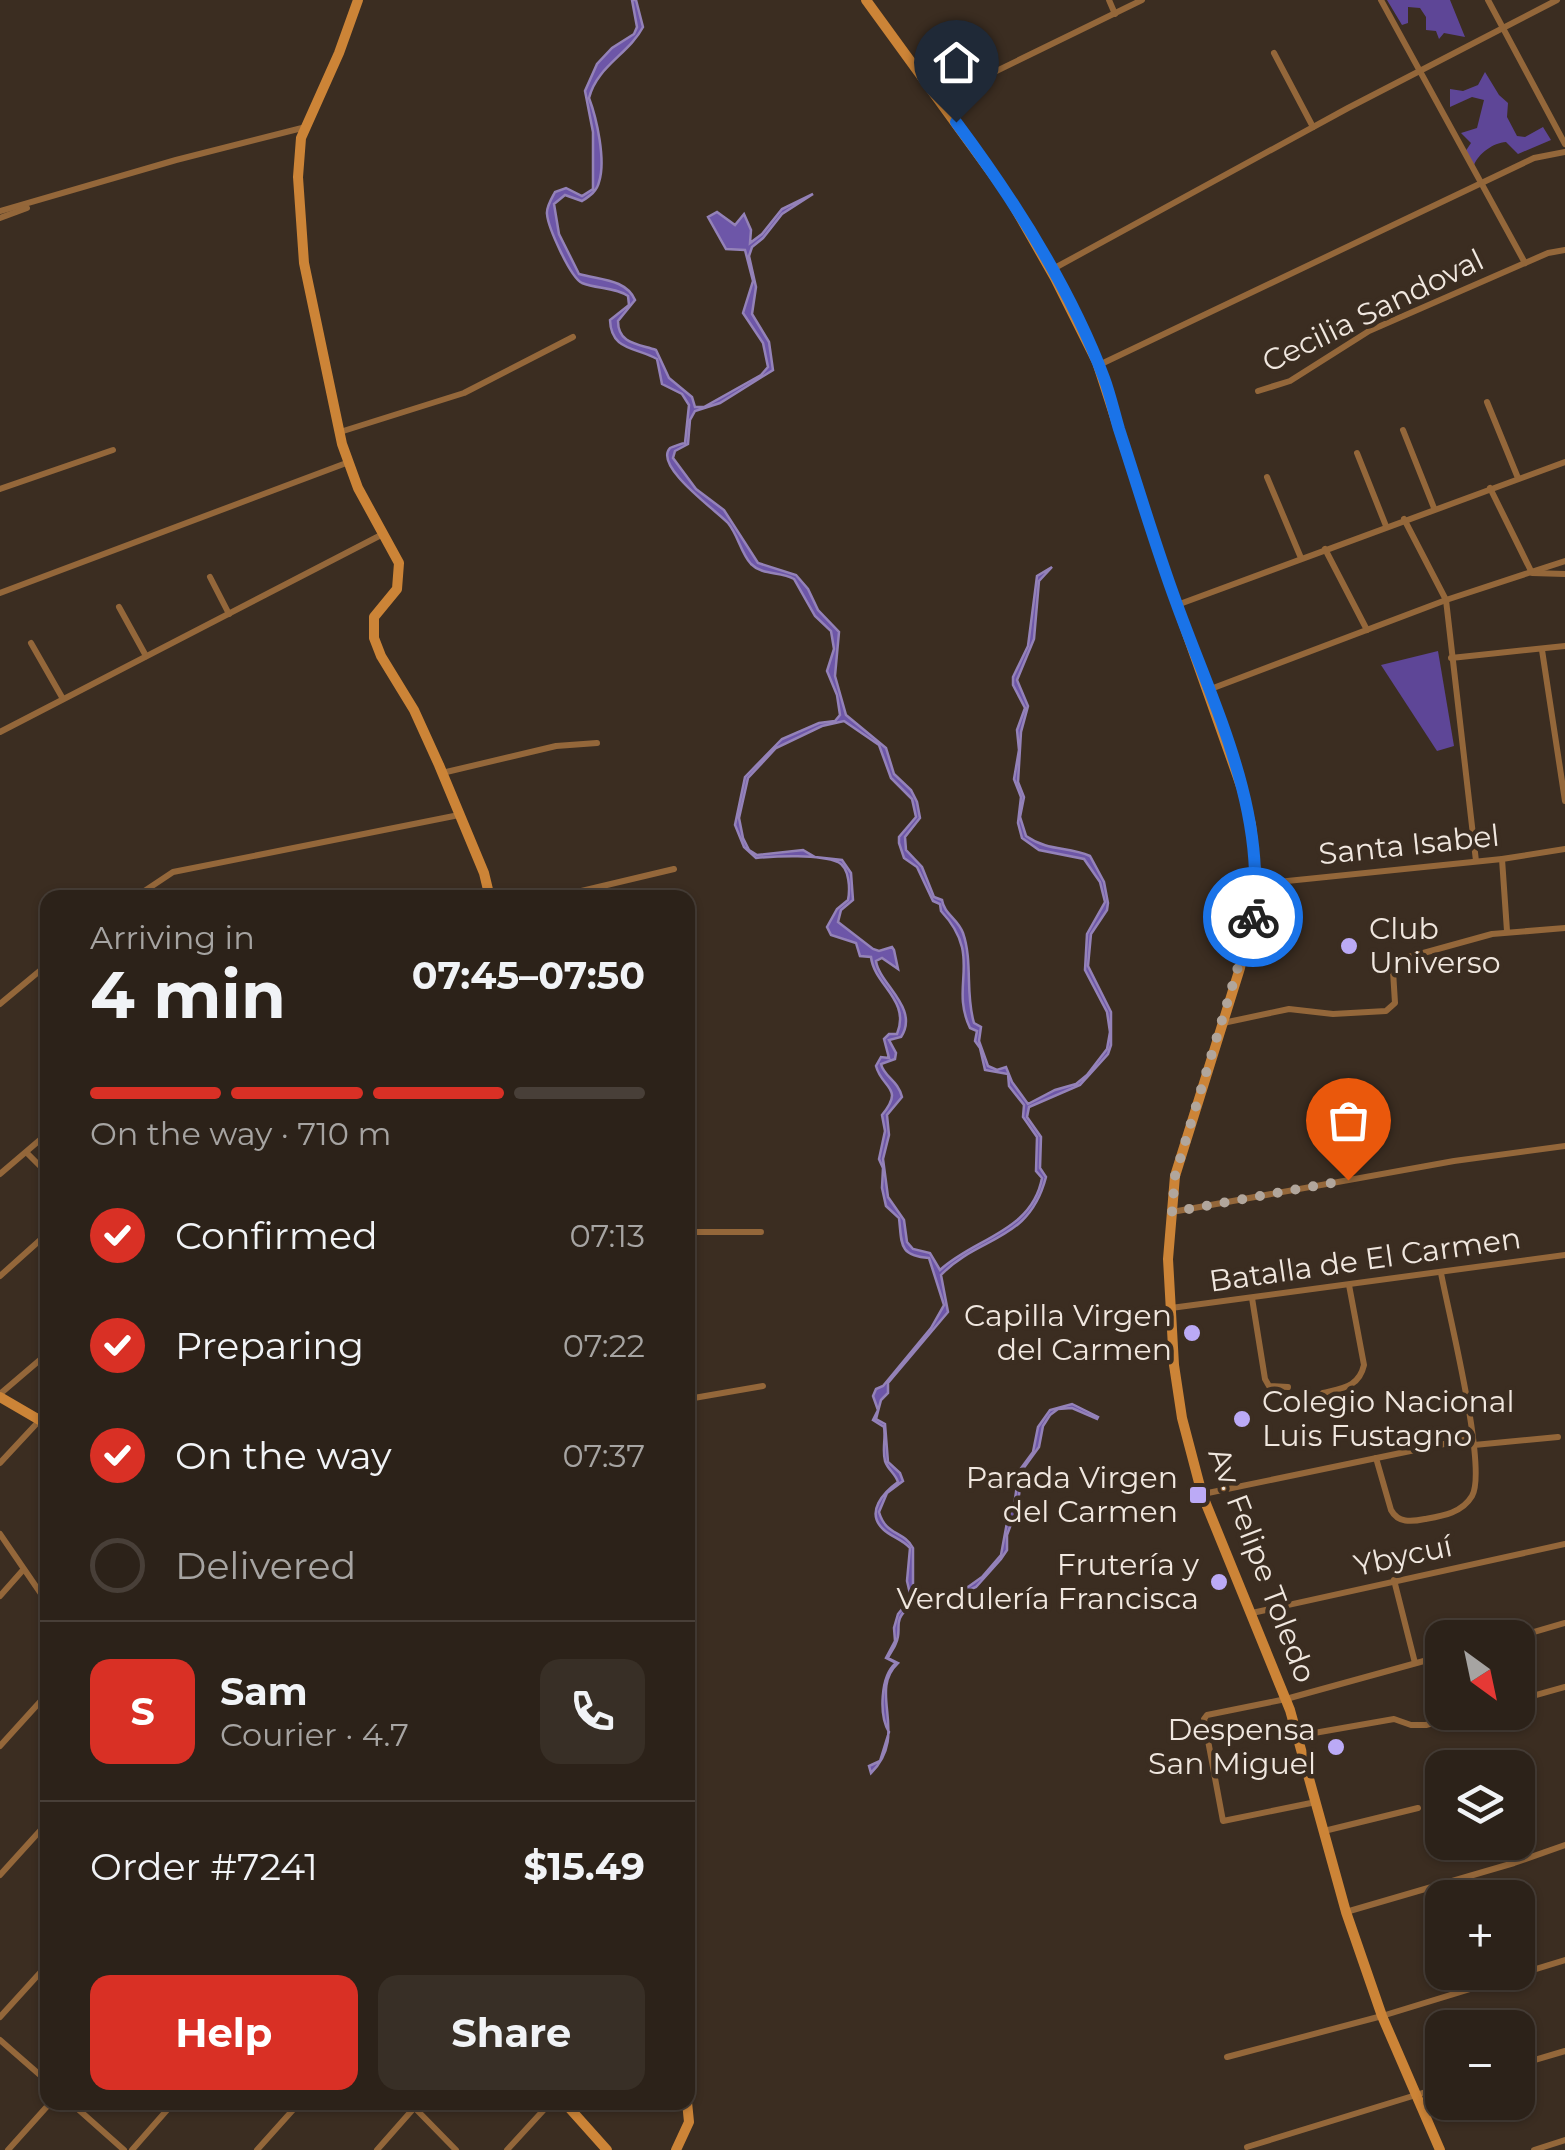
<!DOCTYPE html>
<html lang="en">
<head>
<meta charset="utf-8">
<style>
	:root { --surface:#2c2219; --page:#382f26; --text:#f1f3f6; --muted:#a6a4a2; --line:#483f38; --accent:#d93025 }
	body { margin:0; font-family:Montserrat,sans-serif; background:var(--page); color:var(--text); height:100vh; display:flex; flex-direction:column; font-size:38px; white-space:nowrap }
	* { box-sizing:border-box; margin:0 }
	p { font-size:32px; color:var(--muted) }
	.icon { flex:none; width:55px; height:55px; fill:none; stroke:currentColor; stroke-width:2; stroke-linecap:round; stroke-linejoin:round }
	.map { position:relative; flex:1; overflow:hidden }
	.sheet { position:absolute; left:40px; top:890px; width:655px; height:1220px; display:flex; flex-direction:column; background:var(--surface); border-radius:20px; box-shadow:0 2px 8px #0004,0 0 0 2px var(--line) }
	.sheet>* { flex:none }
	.needle { width:65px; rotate:147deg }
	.controls { position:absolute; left:1425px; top:1620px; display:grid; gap:20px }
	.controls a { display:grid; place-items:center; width:110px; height:110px; border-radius:20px; background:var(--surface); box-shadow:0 2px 8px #0004,0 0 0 2px var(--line); font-size:50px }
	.pin { position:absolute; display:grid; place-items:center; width:85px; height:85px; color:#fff; margin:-102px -42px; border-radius:50% 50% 50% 0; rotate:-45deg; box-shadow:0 0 10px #0007 }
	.pin .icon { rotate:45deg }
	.courier { position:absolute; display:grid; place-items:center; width:100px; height:100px; margin:-50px; border:8px solid #1a73e8; border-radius:50%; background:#fff; color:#222; box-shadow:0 2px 12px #0007 }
	.head em { font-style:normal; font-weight:700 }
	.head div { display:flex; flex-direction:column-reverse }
	.head { display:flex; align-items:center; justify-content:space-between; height:170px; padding:0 50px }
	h1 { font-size:65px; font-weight:700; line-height:75px }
	.bar { display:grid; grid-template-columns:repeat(4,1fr); gap:15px 10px; align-content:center; height:120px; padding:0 50px }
	.bar i { height:12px; border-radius:8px; background:var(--line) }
	.bar .on { background:var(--accent) }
	.bar p { grid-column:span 4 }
	.line { display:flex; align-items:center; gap:25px; padding:0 50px; border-top:2px solid var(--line) }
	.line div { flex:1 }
	.round { display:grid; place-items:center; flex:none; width:105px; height:105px; border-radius:20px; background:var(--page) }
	ol { padding:0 50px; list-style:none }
	li { display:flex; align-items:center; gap:30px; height:110px }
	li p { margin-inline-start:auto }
	li .icon { padding:10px; border-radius:50%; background:var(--accent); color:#fff; stroke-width:4 }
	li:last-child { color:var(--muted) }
	li i { width:55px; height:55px; border:5px solid var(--line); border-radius:50% }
	.cta { display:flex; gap:20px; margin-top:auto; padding:20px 50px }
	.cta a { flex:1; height:115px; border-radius:20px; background:var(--accent); color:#fff; font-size:40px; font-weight:700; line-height:115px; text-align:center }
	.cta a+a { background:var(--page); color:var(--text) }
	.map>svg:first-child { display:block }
	.forest { fill:#5e4697 }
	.water { fill:#6d56a8; stroke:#9482b8; stroke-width:2.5; fill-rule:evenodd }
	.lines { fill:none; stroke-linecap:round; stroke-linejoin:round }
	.street { stroke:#94673a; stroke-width:6 }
	.secondary { stroke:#cc8437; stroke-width:10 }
	.done { stroke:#b1a69c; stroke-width:10; stroke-dasharray:0 18 }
	.route { stroke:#1a73e8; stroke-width:12 }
	.poi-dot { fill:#bbaaf6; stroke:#3b2d21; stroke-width:4 }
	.labels { text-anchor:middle; stroke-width:9; stroke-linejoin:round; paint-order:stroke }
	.street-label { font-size:30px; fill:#f0e7df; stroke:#3b2d21 }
	.poi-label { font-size:30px; fill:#f0e7df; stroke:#3b2d21; text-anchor:end }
</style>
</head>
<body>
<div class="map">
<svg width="1565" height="2150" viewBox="0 0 1565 2150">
	<rect width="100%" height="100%" fill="#3b2d21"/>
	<!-- forest -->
	<g class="forest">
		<polygon points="1387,0 1450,0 1465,37 1444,33 1439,39 1436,31 1426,30 1426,17 1420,8 1408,7 1408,23 1402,25"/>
		<path d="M1485,72L1499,95L1508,103L1507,117L1517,136L1525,137L1543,127L1551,140L1518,154L1506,142C1493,143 1479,153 1474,165L1465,152L1471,143L1461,133L1477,128L1484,100L1472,97L1450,107V89L1463,91L1478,85Z"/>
		<polygon points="1438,651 1454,746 1437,751 1381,665"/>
	</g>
	<!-- water -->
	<path class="water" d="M632,0H636L643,27C629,54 597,66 589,98C597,119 606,161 599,182C597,191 590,196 582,201L565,195L554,204L559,234L579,274C600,280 626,279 635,300L618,321C618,344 638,344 656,350L669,378L692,397L695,407H704L761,375L768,367L763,343L743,313L753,281L745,250L726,249L708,217L717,212L735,225L744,214L751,230L750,243L762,234L782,209L813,194L782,214L763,238L752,247L749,256L756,287L752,314L769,342L773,370L720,403L695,411L690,420L688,444L675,451L673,458L696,489L724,510L758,563L796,575L808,589L818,610L839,632L835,676L846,715L886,748L894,774L911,790L917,802L920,818L905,837L906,850L922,867L934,897L942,900C944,914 958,919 963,933C973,962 965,994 974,1023L981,1027L979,1041L988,1066L997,1070L1006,1067L1012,1082L1028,1104L1055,1090L1076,1084L1087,1075L1107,1049L1110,1032L1107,1012L1085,970L1087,934L1105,902L1100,882L1084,859L1039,850L1022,838L1018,823L1021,797L1014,779L1019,750L1017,730L1025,708L1013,685V677L1028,646L1037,576L1052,567L1039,581L1034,639L1017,680L1028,706L1021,732L1018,782L1024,797L1020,817L1026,836C1049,852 1067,846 1090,856L1104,882L1108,903L1107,910L1091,934L1088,966L1111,1012V1045L1108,1054L1080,1085L1029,1107L1027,1117L1041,1137L1040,1168L1046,1177C1029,1243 979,1235 941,1275L948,1312L888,1383V1393L881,1400L876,1419L885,1424L888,1462L900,1473L903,1481L887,1493L879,1512C886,1536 903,1530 913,1548V1602L922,1604L937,1601L968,1587L982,1577L1001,1555L1008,1517L1014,1506L1019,1471L1033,1452L1038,1427L1050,1410L1072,1404L1098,1417L1097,1419L1072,1408L1058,1409L1050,1415L1043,1426L1039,1447L1023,1469L1017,1508L1007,1535V1550L1001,1559L976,1587L934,1605L910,1606C891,1622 903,1628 896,1643C894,1649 890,1653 888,1658L898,1663C867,1692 910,1734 871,1773L869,1766L880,1761L889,1732C879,1716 880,1676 896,1663L886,1658L895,1641L894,1628L898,1614L911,1598L907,1581L910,1548C902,1539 891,1537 883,1529C865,1512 884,1492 898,1482C895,1473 888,1470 885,1461C882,1449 886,1438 884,1427L873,1420L878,1410L873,1396L876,1389L883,1386L931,1328L944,1305L929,1258C898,1256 902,1243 899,1218L886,1206L882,1188L883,1168L879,1159L885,1131L882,1115C905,1087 882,1089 876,1066L881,1057L889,1058L884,1039L889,1034H897C911,1000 874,985 871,957L860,956L856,943L831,935L827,927L837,909L848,900C850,890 850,868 838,862C819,854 777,856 756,858L744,847L735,825L745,777L782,739L819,723L835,721L840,715L837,695L827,671L834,649L831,631L815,616L794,579C780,571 763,576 751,564C741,553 738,535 728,523C717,511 653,466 670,448C672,447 683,443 685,443L689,405L682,394L662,384L657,359C636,347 611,351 610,320L629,305L628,296C615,287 597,289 582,283C570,277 548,227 547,214C546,207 552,198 555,192L566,188L582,196L593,189V132L585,91L597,64L612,48L634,34L637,27ZM844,721L879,745L891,778L912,799L916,817L899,837V843L904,858L917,867L933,901L940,904L941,911C984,957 949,984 970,1028L977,1031L975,1041L980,1048L985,1070L1008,1074L1009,1086L1024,1105L1023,1117L1037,1137L1036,1171L1042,1178C1032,1232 974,1238 940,1270L930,1253L913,1249L907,1242L904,1220L888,1197L883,1159L889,1135L887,1115L902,1097C898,1080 884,1077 881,1064L895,1059L896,1053L889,1040L901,1037C920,1008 879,984 876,961L882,958L898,969L894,950L892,947L879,951L873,949L838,922L841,910L853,900L851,873L842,860L815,857L803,850L757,855L749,850L743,838L739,818L748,778L776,748L822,726Z"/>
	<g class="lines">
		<!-- street -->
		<g class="street">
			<polyline points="1109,0 1115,14"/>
			<polyline points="1381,0 1525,263"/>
			<polyline points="1488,0 1565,144"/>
			<polyline points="1274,53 1313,127"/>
			<polyline points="939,99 1142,0"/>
			<polyline points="0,211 176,160 306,127"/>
			<polyline points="0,218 27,208"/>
			<polyline points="1051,270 1348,108 1557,0"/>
			<polyline points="1099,365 1534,158 1565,152"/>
			<polyline points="1258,391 1290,381 1369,331 1548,253 1565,250"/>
			<polyline points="1487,402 1518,478"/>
			<polyline points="1403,430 1434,508"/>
			<polyline points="340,432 464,393 573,337"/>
			<polyline points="1357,453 1386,526"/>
			<polyline points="1267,477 1301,558"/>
			<polyline points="1490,488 1532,573 1565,574"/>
			<polyline points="0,489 113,450"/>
			<polyline points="1404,519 1446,600 1476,861"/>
			<polyline points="1325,549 1367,630"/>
			<polyline points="210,577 229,614"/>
			<polyline points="0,593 349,462"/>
			<polyline points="1177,605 1565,462"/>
			<polyline points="119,607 146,656"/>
			<polyline points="31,643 63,699"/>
			<polyline points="1542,650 1565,801"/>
			<polyline points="1451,658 1565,646"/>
			<polyline points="1208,690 1446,600 1565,561"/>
			<polyline points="0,732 383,534"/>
			<polyline points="442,773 556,746 597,743"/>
			<polyline points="1502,859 1507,931"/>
			<polyline points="1258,884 1502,859 1565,849"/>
			<polyline points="134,898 173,872 459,815"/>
			<polyline points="552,898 674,869"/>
			<polyline points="0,1004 48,964"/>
			<polyline points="1223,1023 1289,1009 1333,1014 1386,1011 1395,1003 1393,971 1398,960 1492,934 1565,928"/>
			<polyline points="27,1153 48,1174"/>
			<polyline points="0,1174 48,1133"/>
			<polyline points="1172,1212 1454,1161 1565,1146"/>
			<polyline points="688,1232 761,1232"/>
			<polyline points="0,1276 48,1233"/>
			<polyline points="1252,1298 1265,1379 1269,1386 1288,1387"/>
			<polyline points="1171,1308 1565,1255"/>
			<path d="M1323,1393C1343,1388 1359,1387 1364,1365L1349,1285"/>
			<polyline points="0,1394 48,1353"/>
			<polyline points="688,1399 763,1386"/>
			<polyline points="1474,1445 1558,1437"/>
			<path d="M1376,1458L1391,1510C1398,1523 1411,1522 1425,1519C1442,1516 1462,1513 1472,1496C1488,1469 1448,1311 1441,1273"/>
			<polyline points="0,1463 39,1421"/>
			<polyline points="688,1465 690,1465"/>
			<polyline points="1203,1494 1473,1438"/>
			<polyline points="0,1534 48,1604"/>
			<polyline points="1394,1580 1415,1663"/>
			<polyline points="0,1596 23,1570"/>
			<polyline points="1252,1613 1565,1544"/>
			<polyline points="1513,1638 1565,1623"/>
			<polyline points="1518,1700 1565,1687"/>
			<polyline points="1297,1736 1394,1719 1411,1725 1426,1725 1470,1712"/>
			<polyline points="0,1746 48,1693"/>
			<polyline points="1316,1802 1223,1821 1204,1719 1207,1715 1286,1699 1442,1656"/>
			<polyline points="1324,1831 1418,1808"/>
			<polyline points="0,1875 48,1822"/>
			<polyline points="1346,1912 1514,1863 1565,1845"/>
			<polyline points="0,2017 48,1964"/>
			<polyline points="0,2040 48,2082"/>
			<polyline points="1227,2057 1382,2016 1565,1960"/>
			<polyline points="1518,2065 1565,2051"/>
			<polyline points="70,2102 124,2150"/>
			<polyline points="409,2102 456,2150"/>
			<polyline points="1247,2147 1442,2087"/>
			<polyline points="8,2150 51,2102"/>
			<polyline points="132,2150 174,2102"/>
			<polyline points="257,2150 300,2102"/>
			<polyline points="377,2150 414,2108"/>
			<polyline points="507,2150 551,2102"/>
			<polyline points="1534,2150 1565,2140"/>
		</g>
		<!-- secondary -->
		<g class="secondary">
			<polyline points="358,0 339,53 301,138 298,177 304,263 342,444 358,488 399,563 397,589 374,617 374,638 381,656 414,710 439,765 484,873 490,898"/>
			<polyline points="866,0 1007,194 1055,278 1097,362 1161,560 1242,789 1251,825 1257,884 1240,968 1175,1176 1168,1259 1174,1365 1182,1418 1202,1494 1290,1710 1346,1912 1382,2016 1440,2150"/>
			<polyline points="0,1397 48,1425"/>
			<polyline points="564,2102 607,2150"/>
			<polyline points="676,2150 689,2122 687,2102"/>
		</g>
	</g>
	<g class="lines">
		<!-- done -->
		<polyline class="done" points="1253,917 1175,1176 1172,1212 1348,1180"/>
		<!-- route -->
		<path class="route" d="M956,122C1012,197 1071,290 1104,378C1110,394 1114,412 1119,429C1138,487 1155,545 1176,602C1212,702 1267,809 1253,917"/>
	</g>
	<!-- markers -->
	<g class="poi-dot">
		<circle cx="1349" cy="946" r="10"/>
		<circle cx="1192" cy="1333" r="10"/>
		<circle cx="1242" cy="1419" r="10"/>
		<rect x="1188" y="1485" width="20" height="20" rx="5"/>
		<circle cx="1219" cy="1582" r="10"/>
		<circle cx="1336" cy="1747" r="10"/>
	</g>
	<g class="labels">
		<!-- street labels -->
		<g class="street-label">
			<text transform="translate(1373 311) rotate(-26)" y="10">Cecilia Sandoval</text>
			<text transform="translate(1409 845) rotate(-6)" y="10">Santa Isabel</text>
			<text transform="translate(1365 1260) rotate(-8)" y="10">Batalla de El Carmen</text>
			<text transform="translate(1403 1556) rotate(-12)" y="10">Ybycuí</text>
			<text transform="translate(1262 1565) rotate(69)" y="10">Av. Felipe Toledo</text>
		</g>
		<!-- poi labels -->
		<g class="poi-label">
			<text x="1369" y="939" text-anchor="start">Club<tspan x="1369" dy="34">Universo</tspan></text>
			<text x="1172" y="1326">Capilla Virgen<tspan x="1172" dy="34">del Carmen</tspan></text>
			<text x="1262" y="1412" text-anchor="start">Colegio Nacional<tspan x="1262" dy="34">Luis Fustagno</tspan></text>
			<text x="1178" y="1488">Parada Virgen<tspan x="1178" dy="34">del Carmen</tspan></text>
			<text x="1199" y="1575">Frutería y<tspan x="1199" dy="34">Verdulería Francisca</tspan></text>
			<text x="1316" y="1740">Despensa<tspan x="1316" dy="34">San Miguel</tspan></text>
		</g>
	</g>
</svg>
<div class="controls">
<a><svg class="needle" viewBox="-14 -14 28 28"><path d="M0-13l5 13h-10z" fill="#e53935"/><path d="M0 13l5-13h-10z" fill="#a6a4a2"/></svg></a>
<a><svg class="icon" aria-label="layers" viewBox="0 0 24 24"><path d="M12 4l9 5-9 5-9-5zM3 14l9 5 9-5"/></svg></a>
<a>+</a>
<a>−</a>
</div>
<div class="pin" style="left:1348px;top:1180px;background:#ea580c"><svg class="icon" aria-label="bag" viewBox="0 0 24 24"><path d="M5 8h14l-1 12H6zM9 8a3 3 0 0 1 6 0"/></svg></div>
<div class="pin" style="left:956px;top:122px;background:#1f2937"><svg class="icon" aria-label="home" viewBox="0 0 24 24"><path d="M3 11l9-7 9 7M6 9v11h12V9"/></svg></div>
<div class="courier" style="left:1253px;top:917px"><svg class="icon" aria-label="bike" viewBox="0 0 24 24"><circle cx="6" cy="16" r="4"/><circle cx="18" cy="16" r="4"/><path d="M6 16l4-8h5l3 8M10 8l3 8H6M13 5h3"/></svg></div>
<section class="sheet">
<div class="head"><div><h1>4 min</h1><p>Arriving in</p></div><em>07:45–07:50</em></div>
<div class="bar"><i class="on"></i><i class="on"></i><i class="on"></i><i></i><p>On the way · 710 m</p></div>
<ol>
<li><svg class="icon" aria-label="check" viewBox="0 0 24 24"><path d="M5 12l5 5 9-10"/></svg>Confirmed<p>07:13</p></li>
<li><svg class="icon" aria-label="check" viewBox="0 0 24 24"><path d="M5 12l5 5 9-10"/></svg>Preparing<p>07:22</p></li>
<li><svg class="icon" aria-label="check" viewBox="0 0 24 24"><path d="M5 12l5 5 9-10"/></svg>On the way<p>07:37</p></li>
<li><i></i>Delivered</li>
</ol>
<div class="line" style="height:180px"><b class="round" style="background:var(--accent);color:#fff">S</b><div><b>Sam</b><p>Courier · 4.7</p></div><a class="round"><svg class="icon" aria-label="phone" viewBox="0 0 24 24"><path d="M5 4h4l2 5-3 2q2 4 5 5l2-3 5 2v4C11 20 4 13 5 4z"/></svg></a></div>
<div class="line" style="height:130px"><div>Order #7241</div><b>$15.49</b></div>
<div class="cta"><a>Help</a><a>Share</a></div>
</section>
</div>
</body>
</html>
